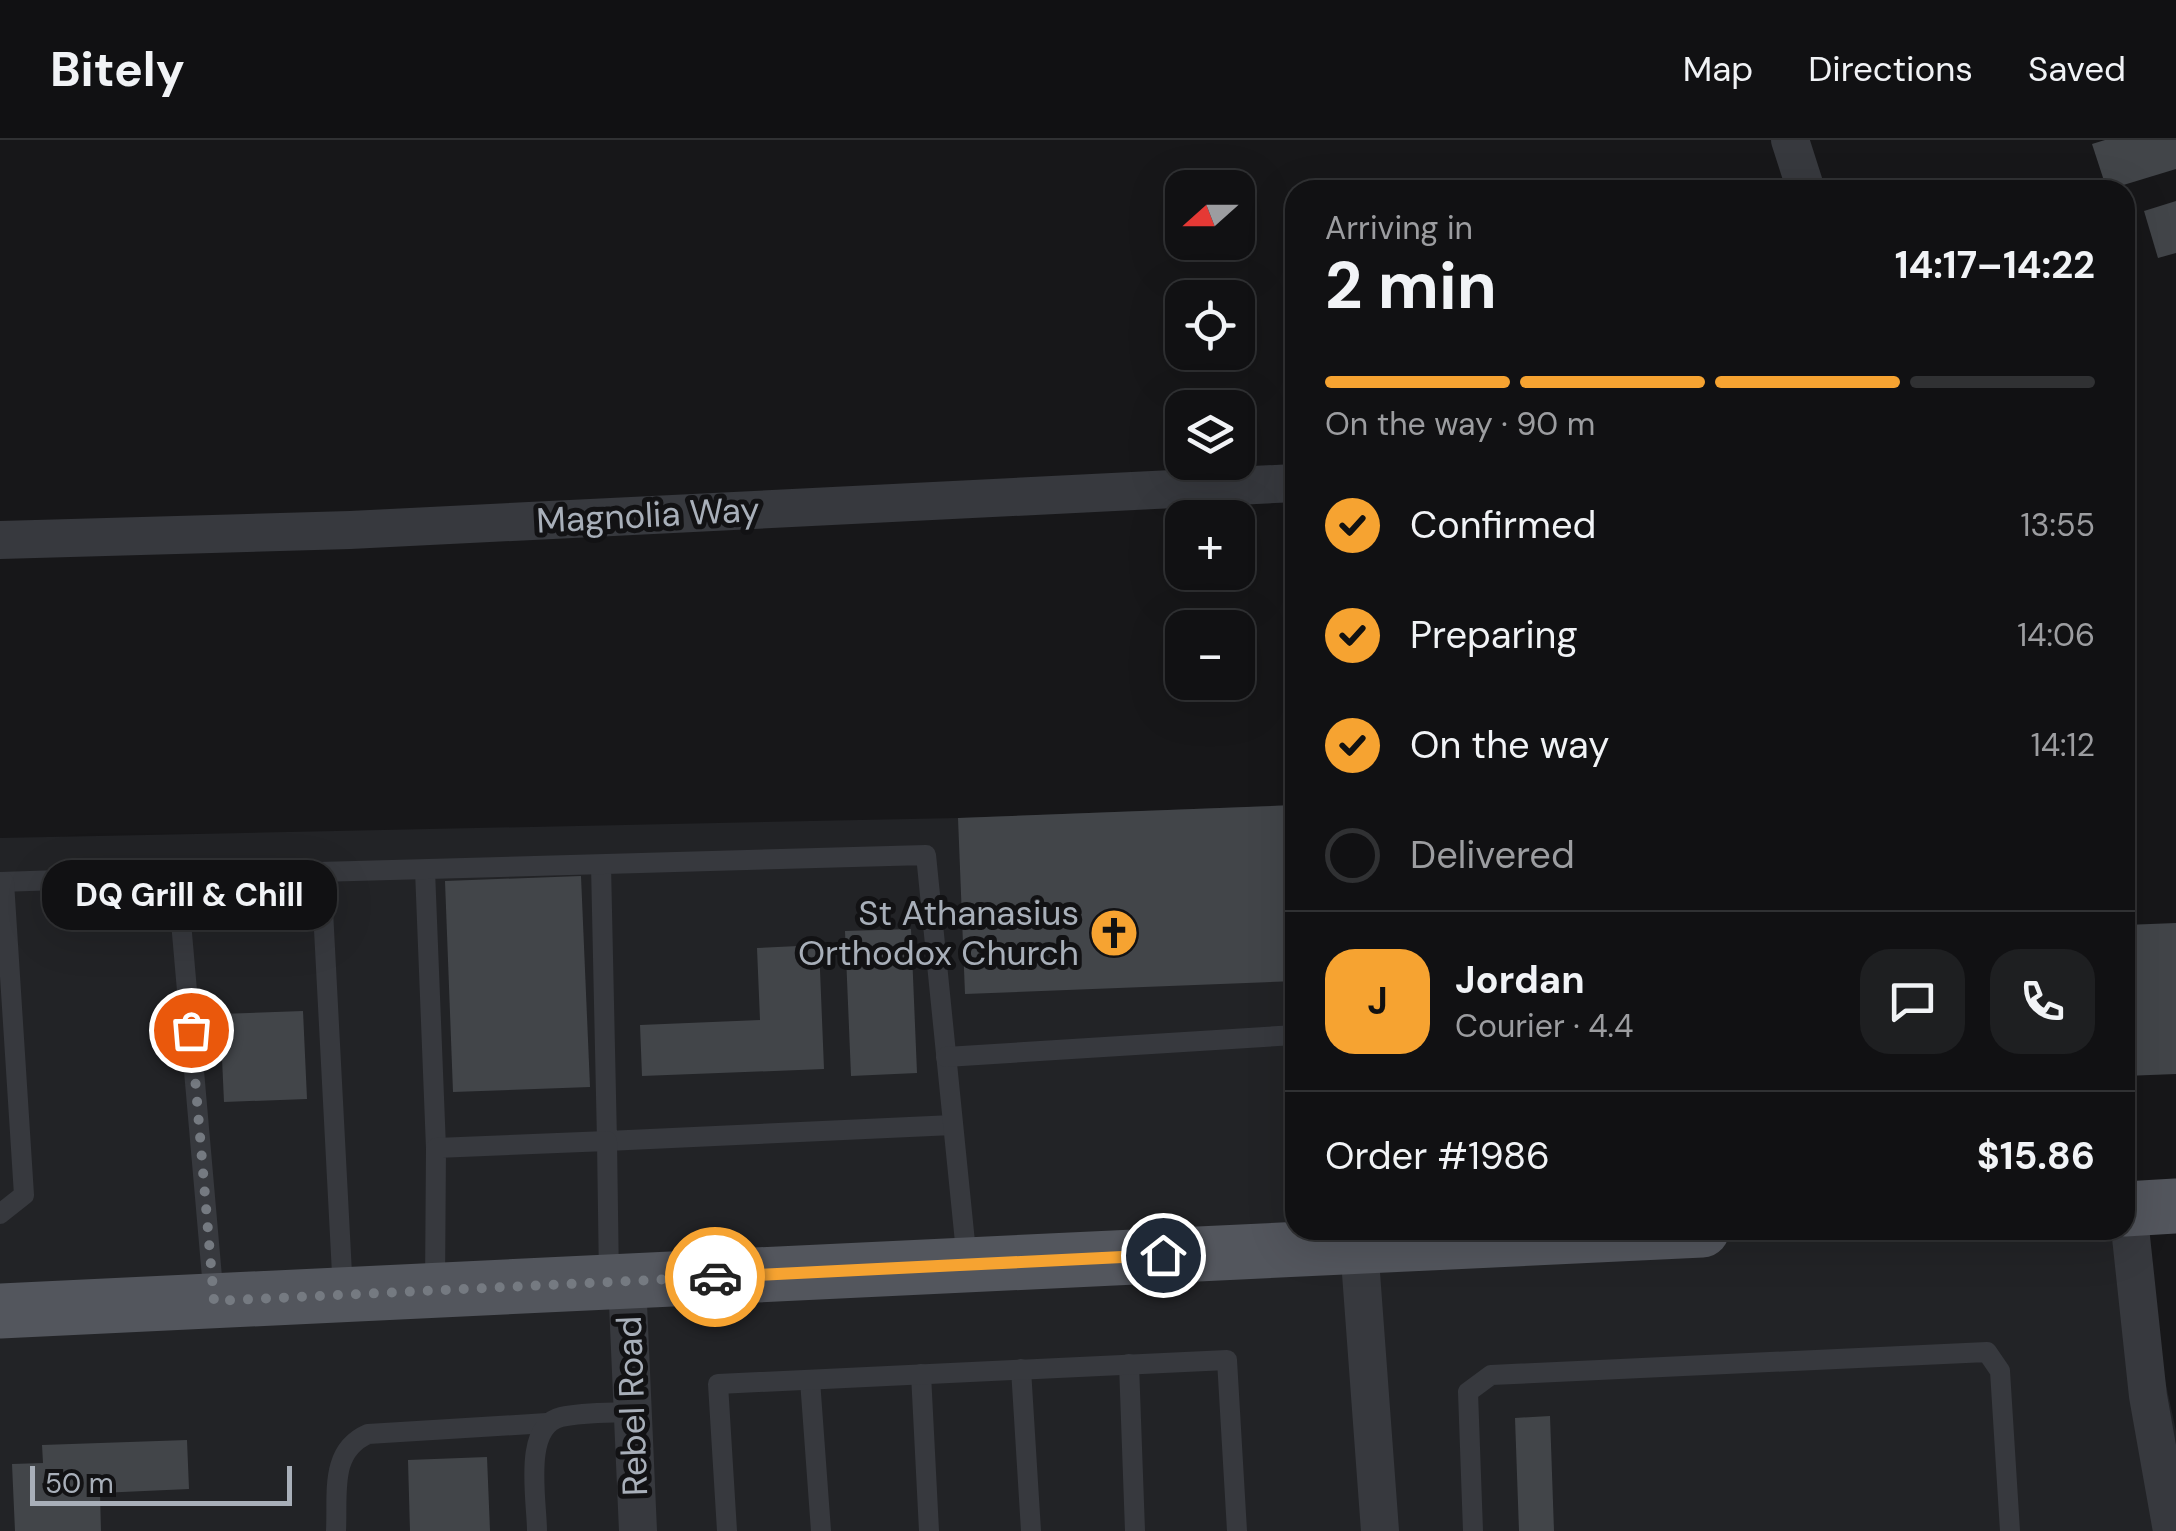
<!DOCTYPE html>
<html lang="en">
<head>
<meta charset="utf-8">
<style>
	:root { --surface:#111113; --page:#1e1f21; --text:#f1f3f6; --muted:#9c9da0; --line:#303133; --accent:#f6a331 }
	body { margin:0; font-family:"DM Sans",sans-serif; background:var(--page); color:var(--text); height:100vh; display:flex; flex-direction:column; font-size:38px; white-space:nowrap }
	* { box-sizing:border-box; margin:0 }
	p { font-size:32px; color:var(--muted) }
	.icon { flex:none; width:55px; height:55px; fill:none; stroke:currentColor; stroke-width:2; stroke-linecap:round; stroke-linejoin:round }
	.map { position:relative; flex:1; overflow:hidden }
	.side { position:absolute; left:1285px; top:40px; width:850px; height:1060px; display:flex; flex-direction:column; background:var(--surface); border-radius:30px; box-shadow:0 10px 40px #0002,0 0 0 2px var(--line) }
	.side>* { flex:none }
	.needle { width:65px; rotate:249deg }
	.buttons { position:absolute; left:1165px; top:30px; display:grid; gap:20px }
	.buttons a { display:grid; place-items:center; width:90px; height:90px; border-radius:20px; background:var(--surface); box-shadow:0 10px 40px #0002,0 0 0 2px var(--line); font-size:50px }
	.scale { position:absolute; left:30px; bottom:25px; width:262px; box-sizing:border-box; padding-left:10px; border:5px solid #a8afb9; border-top:0; font-size:28px; line-height:35px; white-space:nowrap; color:#a8afb9; -webkit-text-stroke:8px #121214; paint-order:stroke }
	.pin { position:absolute; display:grid; place-items:center; width:85px; height:85px; color:#fff; margin:-42px; border:5px solid #fff; border-radius:50%; box-shadow:0 2px 10px #0007 }
	.courier { position:absolute; display:grid; place-items:center; width:100px; height:100px; margin:-50px; border:8px solid #f6a331; border-radius:50%; background:#fff; color:#222; box-shadow:0 2px 12px #0007 }
	.bubble { position:absolute; height:70px; border-radius:30px; background:var(--surface); box-shadow:0 10px 40px #0002,0 0 0 2px var(--line); font-size:32px; font-weight:700; line-height:70px; text-align:center }
	.head em { font-style:normal; font-weight:700 }
	.head div { display:flex; flex-direction:column-reverse }
	.head { display:flex; align-items:center; justify-content:space-between; height:170px; padding:0 40px }
	h1 { font-size:65px; font-weight:700; line-height:75px }
	.bar { display:grid; grid-template-columns:repeat(4,1fr); gap:15px 10px; align-content:center; height:120px; padding:0 40px }
	.bar i { height:12px; border-radius:8px; background:var(--line) }
	.bar .on { background:var(--accent) }
	.bar p { grid-column:span 4 }
	.line { display:flex; align-items:center; gap:25px; padding:0 40px; border-top:2px solid var(--line) }
	.line div { flex:1 }
	.round { display:grid; place-items:center; flex:none; width:105px; height:105px; border-radius:30px; background:var(--page) }
	ol { padding:0 40px; list-style:none }
	li { display:flex; align-items:center; gap:30px; height:110px }
	li p { margin-inline-start:auto }
	li .icon { padding:10px; border-radius:50%; background:var(--accent); color:#111; stroke-width:4 }
	li:last-child { color:var(--muted) }
	li i { width:55px; height:55px; border:5px solid var(--line); border-radius:50% }
	header { display:flex; align-items:center; gap:60px; box-sizing:border-box; height:140px; padding:0 50px; background:var(--surface); border-bottom:2px solid var(--line) }
	header strong { font-size:48px }
	nav { display:flex; gap:55px; margin-inline-start:auto; font-size:35px }
	.map>svg:first-child { display:block }
	.built { fill:#222326 }
	.building { fill:#424549 }
	.lines { fill:none; stroke-linecap:round; stroke-linejoin:round }
	.service { stroke:#37393e; stroke-width:20 }
	.minor { stroke:#37393e; stroke-width:38 }
	.primary { stroke:#53565d; stroke-width:55 }
	.done { stroke:#757a81; stroke-width:10; stroke-dasharray:0 18 }
	.route { stroke:#f6a331; stroke-width:12 }
	.labels { text-anchor:middle; stroke-width:10; stroke-linejoin:round; paint-order:stroke }
	.street-label { font-size:35px; fill:#a8afb9; stroke:#121214 }
	.poi-label { font-size:35px; fill:#a8afb9; stroke:#121214; text-anchor:end }
</style>
</head>
<body>
<header>
<strong>Bitely</strong>
<nav><a>Map</a><a>Directions</a><a>Saved</a></nav>
</header>
<div class="map">
<svg width="2176" height="1391" viewBox="0 0 2176 1391">
	<rect width="100%" height="100%" fill="#171719"/>
	<!-- built -->
	<polygon class="built" points="1295,665 1295,1090 2125,1090 2128,1069 2176,1291 2176,1391 0,1391 0,698 958,678"/>
	<!-- building -->
	<g class="building">
		<polygon points="2105,0 2176,0 2176,29 2107,50 2092,4"/>
		<polygon points="2176,61 2176,113 2158,118 2144,71"/>
		<polygon points="2125,641 2130,641 2132,711 2125,711"/>
		<polygon points="1295,665 1295,841 965,854 958,678"/>
		<polygon points="581,736 590,947 453,952 445,741"/>
		<polygon points="2176,783 2176,934 2125,936 2125,785"/>
		<polygon points="911,789 917,933 851,936 845,791"/>
		<polygon points="819,805 824,929 642,936 640,885 760,880 757,808"/>
		<polygon points="303,871 307,959 224,962 220,874"/>
		<polygon points="1550,1276 1554,1391 1519,1391 1515,1278"/>
		<polygon points="187,1300 189,1349 100,1353 101,1391 15,1391 12,1324 43,1323 42,1305"/>
		<polygon points="487,1317 490,1391 410,1391 408,1320"/>
	</g>
	<g class="lines">
		<!-- service -->
		<g class="service">
			<polyline points="601,725 607,1001 953,985"/>
			<polyline points="425,730 436,1008"/>
			<polyline points="321,732 343,1153"/>
			<polyline points="177,736 926,715 967,1122"/>
			<polyline points="0,742 177,736 214,1160"/>
			<polyline points="946,917 1295,895"/>
			<polyline points="0,1074 24,1055 4,742"/>
			<polyline points="435,1149 436,1008 607,1001 609,1140"/>
			<polyline points="1129,1224 1135,1391"/>
			<polyline points="1021,1229 1031,1391"/>
			<polyline points="921,1234 929,1391"/>
			<polyline points="810,1240 821,1391"/>
			<path d="M336,1391C338,1354 329,1311 368,1294L547,1283"/>
			<path d="M537,1391C537,1361 522,1286 561,1277C584,1272 609,1273 632,1272"/>
			<polyline points="727,1391 718,1244 1227,1220 1237,1391"/>
			<polyline points="1473,1391 1468,1252 1491,1235 1987,1212 2000,1231 2010,1391"/>
		</g>
		<!-- minor -->
		<g class="minor">
			<polyline points="1790,0 1806,50"/>
			<polyline points="0,400 350,390 1295,343"/>
			<polyline points="2128,1069 2148,1256 2172,1391"/>
			<polyline points="1359,1106 1380,1391"/>
			<polyline points="627,1141 638,1391"/>
		</g>
		<!-- primary -->
		<g class="primary">
			<polyline points="2125,1069 2176,1066"/>
			<polyline points="0,1171 1702,1090"/>
		</g>
	</g>
	<g class="lines">
		<!-- done -->
		<polyline class="done" points="191,890 214,1161 715,1137"/>
		<!-- route -->
		<polyline class="route" points="715,1137 1163,1115"/>
	</g>
	<!-- icons -->
	<defs>
		<g id="church-disc" transform="scale(2.5)"><circle r="9.5" fill="#f6a331" stroke="#121214"/><path d="M-1.2-6h2.4v3.5h3.3v2.4h-3.3V6h-2.4V-.1h-3.3v-2.4h3.3Z" fill="#111"/></g>
	</defs>
	<g fill-rule="evenodd">
		<use href="#church-disc" x="1114" y="793"/>
	</g>
	<g class="labels">
		<!-- street labels -->
		<g class="street-label">
			<text transform="translate(648 375) rotate(-3)" y="12">Magnolia Way</text>
			<text transform="translate(632 1266) rotate(-92)" y="12">Rebel Road</text>
		</g>
		<!-- poi labels -->
		<g class="poi-label">
			<text x="1079" y="785">St Athanasius<tspan x="1079" dy="40">Orthodox Church</tspan></text>
		</g>
	</g>
</svg>
<div class="buttons">
<a><svg class="needle" viewBox="-14 -14 28 28"><path d="M0-13l5 13h-10z" fill="#e53935"/><path d="M0 13l5-13h-10z" fill="#9c9da0"/></svg></a>
<a><svg class="icon" aria-label="locate" viewBox="0 0 24 24"><circle cx="12" cy="12" r="6"/><path d="M12 2v4M12 18v4M2 12h4M18 12h4"/></svg></a>
<a><svg class="icon" aria-label="layers" viewBox="0 0 24 24"><path d="M12 4l9 5-9 5-9-5zM3 14l9 5 9-5"/></svg></a>
<a>+</a>
<a>−</a>
</div>
<div class="scale">50 m</div>
<div class="pin" style="left:191px;top:890px;background:#ea580c"><svg class="icon" aria-label="bag" viewBox="0 0 24 24"><path d="M5 8h14l-1 12H6zM9 8a3 3 0 0 1 6 0"/></svg></div>
<div class="pin" style="left:1163px;top:1115px;background:#1f2937"><svg class="icon" aria-label="home" viewBox="0 0 24 24"><path d="M3 11l9-7 9 7M6 9v11h12V9"/></svg></div>
<div class="courier" style="left:715px;top:1137px"><svg class="icon" aria-label="car" viewBox="0 0 24 24"><path d="M5 17H2v-5l4-1 3-4h7l3 4 3 1v5h-3M9 17h6M6 11h13"/><circle cx="7" cy="17" r="2"/><circle cx="17" cy="17" r="2"/></svg></div>
<div class="bubble" style="left:42px;top:720px;width:295px">DQ Grill &amp; Chill</div>
<section class="side">
<div class="head"><div><h1>2 min</h1><p>Arriving in</p></div><em>14:17–14:22</em></div>
<div class="bar"><i class="on"></i><i class="on"></i><i class="on"></i><i></i><p>On the way · 90 m</p></div>
<ol>
<li><svg class="icon" aria-label="check" viewBox="0 0 24 24"><path d="M5 12l5 5 9-10"/></svg>Confirmed<p>13:55</p></li>
<li><svg class="icon" aria-label="check" viewBox="0 0 24 24"><path d="M5 12l5 5 9-10"/></svg>Preparing<p>14:06</p></li>
<li><svg class="icon" aria-label="check" viewBox="0 0 24 24"><path d="M5 12l5 5 9-10"/></svg>On the way<p>14:12</p></li>
<li><i></i>Delivered</li>
</ol>
<div class="line" style="height:180px"><b class="round" style="background:var(--accent);color:#111">J</b><div><b>Jordan</b><p>Courier · 4.4</p></div><a class="round"><svg class="icon" aria-label="chat" viewBox="0 0 24 24"><path d="M4 5h16v11H9l-5 4z"/></svg></a><a class="round"><svg class="icon" aria-label="phone" viewBox="0 0 24 24"><path d="M5 4h4l2 5-3 2q2 4 5 5l2-3 5 2v4C11 20 4 13 5 4z"/></svg></a></div>
<div class="line" style="height:130px"><div>Order #1986</div><b>$15.86</b></div>
</section>
</div>
</body>
</html>
